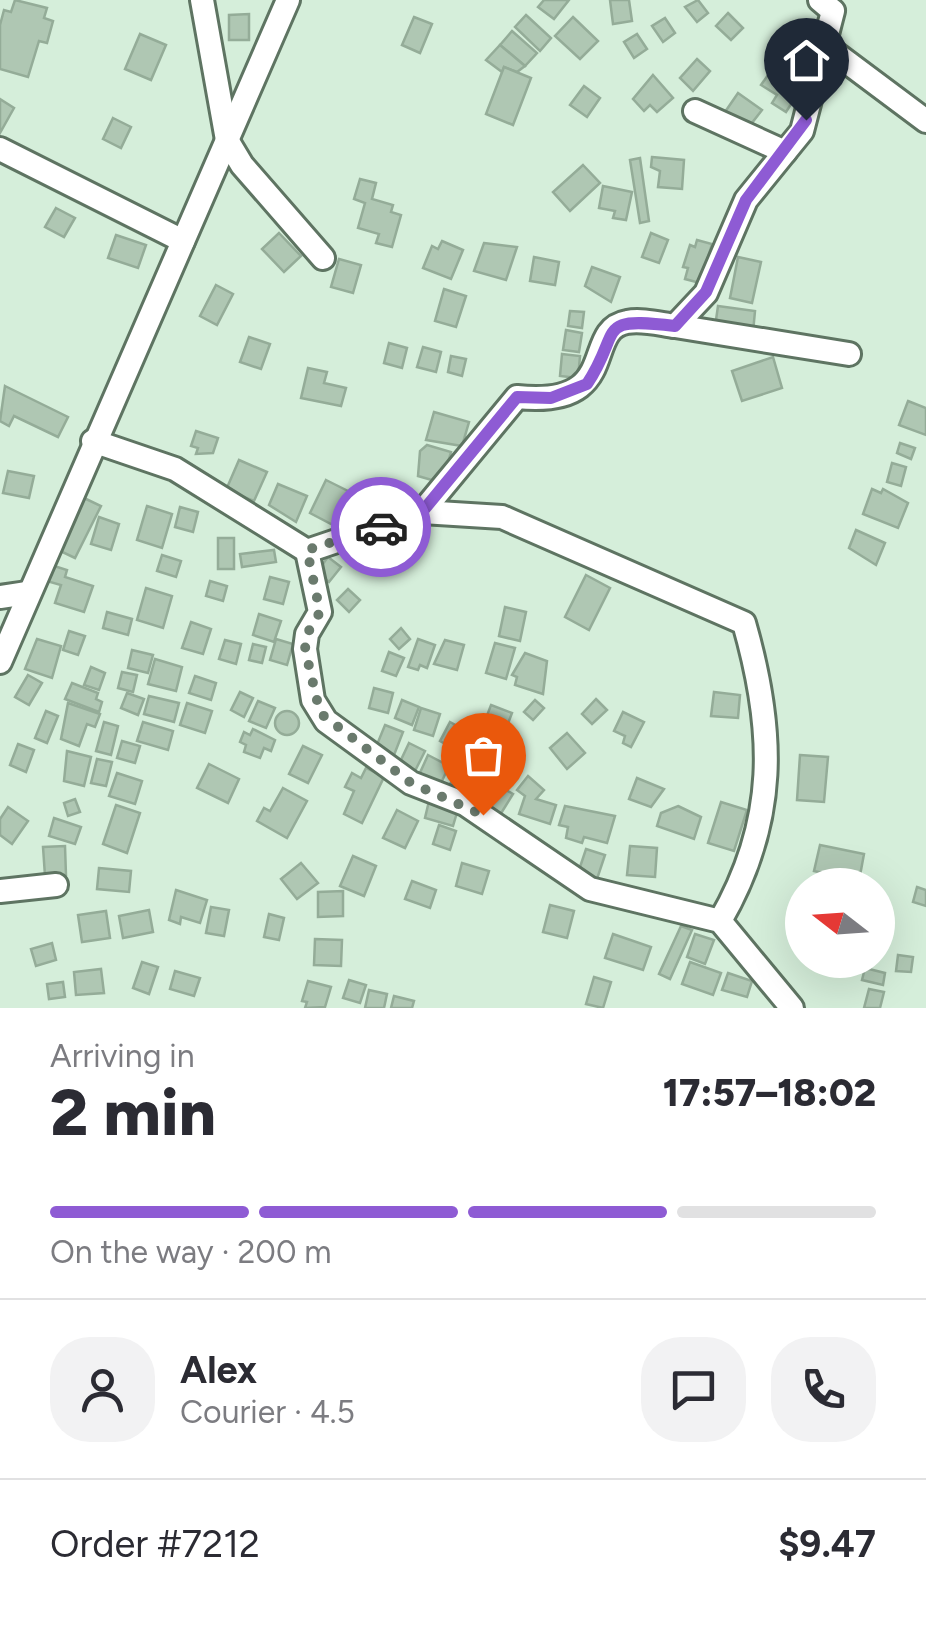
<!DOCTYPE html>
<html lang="en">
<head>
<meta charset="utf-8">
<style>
	:root { --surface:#fff; --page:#f2f2f3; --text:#2b2b33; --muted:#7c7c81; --line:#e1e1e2; --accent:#8e5bd4 }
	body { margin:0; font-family:Figtree,sans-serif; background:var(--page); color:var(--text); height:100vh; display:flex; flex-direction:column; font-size:38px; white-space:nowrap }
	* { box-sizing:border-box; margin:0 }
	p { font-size:32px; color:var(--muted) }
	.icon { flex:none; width:55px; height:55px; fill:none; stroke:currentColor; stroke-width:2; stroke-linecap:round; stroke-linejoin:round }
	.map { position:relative; height:1008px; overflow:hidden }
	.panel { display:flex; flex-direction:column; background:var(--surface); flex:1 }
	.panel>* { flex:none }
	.needle { width:65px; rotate:287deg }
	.tools { position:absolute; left:785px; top:868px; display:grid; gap:20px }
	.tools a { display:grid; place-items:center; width:110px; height:110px; border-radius:50%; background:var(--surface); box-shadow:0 10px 40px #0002; font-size:50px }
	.pin { position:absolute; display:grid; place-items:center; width:85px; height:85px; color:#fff; margin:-102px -42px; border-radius:50% 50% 50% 0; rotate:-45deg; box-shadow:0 0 10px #0007 }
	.pin .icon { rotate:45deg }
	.courier { position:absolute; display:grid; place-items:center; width:100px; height:100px; margin:-50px; border:8px solid #8e5bd4; border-radius:50%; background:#fff; color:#222; box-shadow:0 2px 12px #0007 }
	.summary em { font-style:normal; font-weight:800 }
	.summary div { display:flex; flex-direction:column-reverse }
	.summary { display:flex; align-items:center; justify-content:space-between; height:170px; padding:0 50px }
	h1 { font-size:65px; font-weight:800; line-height:75px }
	.bar { display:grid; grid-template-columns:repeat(4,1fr); gap:15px 10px; align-content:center; height:120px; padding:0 50px }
	.bar i { height:12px; border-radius:8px; background:var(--line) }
	.bar .current { background:var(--accent) }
	.bar p { grid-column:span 4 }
	.line { display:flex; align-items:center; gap:25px; padding:0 50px; border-top:2px solid var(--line) }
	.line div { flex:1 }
	.round { display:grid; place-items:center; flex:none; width:105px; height:105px; border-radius:40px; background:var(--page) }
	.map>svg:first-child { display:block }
	.building { fill:#afc7b3; stroke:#94ac98; stroke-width:2.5 }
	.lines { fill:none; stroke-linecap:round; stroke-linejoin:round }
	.minor-casing { stroke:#5e7462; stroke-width:28 }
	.minor { stroke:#fff; stroke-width:22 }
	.done { stroke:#6a7a6d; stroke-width:10; stroke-dasharray:0 18 }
	.route { stroke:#8e5bd4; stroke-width:12 }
</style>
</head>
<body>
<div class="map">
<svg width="926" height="1008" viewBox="0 0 926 1008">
	<rect width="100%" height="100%" fill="#d5eeda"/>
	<!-- building -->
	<g class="building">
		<polygon points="15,0 47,8 44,18 53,21 47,43 39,41 28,77 0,69 0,25 4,10 11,12"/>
		<polygon points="544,0 569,0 554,19 538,7"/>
		<polygon points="610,0 629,0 632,21 613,24"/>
		<polygon points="698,0 708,13 697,22 685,7"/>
		<polygon points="728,13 743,28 731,40 716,26"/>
		<polygon points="249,14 249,40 229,40 229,15"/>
		<polygon points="526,15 551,38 540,51 515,27"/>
		<polygon points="414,17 432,24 420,53 402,45"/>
		<polygon points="573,17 598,41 580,59 555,36"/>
		<polygon points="665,18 675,33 663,42 652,26"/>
		<polygon points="512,31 537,53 525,66 500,45"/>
		<polygon points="140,34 166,45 151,80 125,69"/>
		<polygon points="637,34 647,49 634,58 624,42"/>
		<polygon points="500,45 525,66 517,72 504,67 502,72 486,60"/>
		<polygon points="697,59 710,71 693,91 680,78"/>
		<polygon points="775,65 804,84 786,112 772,103 777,95 761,85"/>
		<polygon points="504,67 531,78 513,125 486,114"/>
		<polygon points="653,75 673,98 657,112 650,105 644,111 633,99"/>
		<polygon points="584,86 600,98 587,117 570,105"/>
		<polygon points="738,93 762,110 748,128 725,112"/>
		<polygon points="0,99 14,108 0,133"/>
		<polygon points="113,118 131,127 121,148 103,139"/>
		<polygon points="652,157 684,160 682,189 658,187 660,171 651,167"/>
		<polygon points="640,158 649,221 640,223 630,160"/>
		<polygon points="583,165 600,183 570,211 553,192"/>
		<polygon points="360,179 376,183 372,199 393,205 391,212 401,215 392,247 376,243 379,234 358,228 365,203 354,199"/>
		<polygon points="603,186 632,192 626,220 613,218 615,211 599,208"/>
		<polygon points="56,208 75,218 64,237 45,227"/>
		<polygon points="279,233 301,256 284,272 262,249"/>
		<polygon points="651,233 668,240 659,263 642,257"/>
		<polygon points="116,235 146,245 138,268 108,258"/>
		<polygon points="697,240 712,244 700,283 685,279 688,268 683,267 690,245 695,247"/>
		<polygon points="442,241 463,250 451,279 423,268 432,246 438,249"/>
		<polygon points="484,243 517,247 506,280 474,271"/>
		<polygon points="534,257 559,262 555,285 530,281"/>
		<polygon points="738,257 761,262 752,303 730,298"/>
		<polygon points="339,259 361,265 353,293 331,287"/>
		<polygon points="592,267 620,277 611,302 585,286"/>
		<polygon points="216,285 233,294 217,325 200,316"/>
		<polygon points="444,289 466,296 456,327 435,321"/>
		<polygon points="718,306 755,311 753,332 715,327"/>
		<polygon points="570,311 584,312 582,328 568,326"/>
		<polygon points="566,330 582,333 579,352 563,350"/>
		<polygon points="249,337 270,344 261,369 240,362"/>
		<polygon points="389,343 407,348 402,368 384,363"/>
		<polygon points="423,347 441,352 436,372 417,367"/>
		<polygon points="562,354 580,356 578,378 560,376"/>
		<polygon points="451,356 466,359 462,376 448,372"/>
		<polygon points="773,357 782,388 742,401 732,371"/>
		<polygon points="308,368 327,372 324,383 346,388 341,406 301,398"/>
		<polygon points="5,386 68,417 58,437 14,416 9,426 0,421"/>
		<polygon points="908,401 926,408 926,435 899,425"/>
		<polygon points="434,412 469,422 462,446 426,440"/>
		<polygon points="196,431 218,438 213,453 196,454 198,448 191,446"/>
		<polygon points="900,443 915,448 911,459 897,453"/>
		<polygon points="427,445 451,452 442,483 418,476 420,451"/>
		<polygon points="239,460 267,472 254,501 226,490"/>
		<polygon points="892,463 906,467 901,486 887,482"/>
		<polygon points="8,471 34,476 29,498 3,493"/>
		<polygon points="326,480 350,492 333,525 310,513"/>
		<polygon points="278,484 307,496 296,522 269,505"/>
		<polygon points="872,489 881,493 883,489 908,503 898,528 863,514"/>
		<polygon points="84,498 101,506 75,558 58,550"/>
		<polygon points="147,506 172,514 162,548 137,540"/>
		<polygon points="180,507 198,512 193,532 175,527"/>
		<polygon points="99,517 119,524 111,550 91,544"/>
		<polygon points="856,530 885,543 876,565 849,548"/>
		<rect x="218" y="538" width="16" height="31"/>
		<polygon points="274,550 276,562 242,567 240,554"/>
		<polygon points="162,555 181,561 176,577 157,571"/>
		<polygon points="328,557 341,567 329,582 317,572"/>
		<polygon points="48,564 67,570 65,577 93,586 84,612 55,603 61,585 43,580"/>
		<polygon points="586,575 610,588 589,630 565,617"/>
		<polygon points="270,577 289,582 283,604 264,599"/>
		<polygon points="210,581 227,586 223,601 206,596"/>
		<polygon points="146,588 172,596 163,628 137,620"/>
		<polygon points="348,589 360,600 349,612 337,600"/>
		<polygon points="505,607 526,612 520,641 499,636"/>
		<polygon points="107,612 132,619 128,635 103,628"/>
		<polygon points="259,614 281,621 274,642 253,635"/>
		<polygon points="191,622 211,629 203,654 182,648"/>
		<polygon points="401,628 410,639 399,649 390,639"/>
		<polygon points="69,631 85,636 78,655 63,650"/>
		<polygon points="37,639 61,646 52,678 25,669"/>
		<polygon points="276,639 293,644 287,665 270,660"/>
		<polygon points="418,639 435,645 427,668 420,665 418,670 408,667"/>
		<polygon points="225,640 241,644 236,664 219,659"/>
		<polygon points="445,640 464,645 457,670 434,664"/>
		<polygon points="495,643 515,648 506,679 486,673"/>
		<polygon points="253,644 266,647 262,663 249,660"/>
		<polygon points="132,650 153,655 148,673 128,668"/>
		<polygon points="389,652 404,658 396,676 382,671"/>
		<polygon points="525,653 547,661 543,694 515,685 517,677 512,675"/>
		<polygon points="155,659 182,667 176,691 148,684"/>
		<polygon points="91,667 105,673 99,690 84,685"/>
		<polygon points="122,672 137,675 133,692 118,688"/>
		<polygon points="28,675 42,683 29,705 15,697"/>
		<polygon points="195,676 216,683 211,700 189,693"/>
		<polygon points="72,683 98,693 96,699 102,702 99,712 65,699"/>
		<polygon points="374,688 393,693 388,713 369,708"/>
		<polygon points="240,692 253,698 244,717 231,710"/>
		<polygon points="714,692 740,695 738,718 711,716"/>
		<polygon points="127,693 144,699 138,715 121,708"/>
		<polygon points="149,696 179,703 174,722 144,714"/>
		<polygon points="596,699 607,710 592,724 582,714"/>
		<polygon points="402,700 419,707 412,725 395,718"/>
		<polygon points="535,700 544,708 533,720 524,712"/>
		<polygon points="258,701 275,708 266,728 249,721"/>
		<polygon points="68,703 100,714 95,727 87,724 79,746 61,739"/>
		<polygon points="187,703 212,711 205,733 180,725"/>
		<polygon points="491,705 512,713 504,734 483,726"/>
		<polygon points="421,708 440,714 433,736 414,730"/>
		<polygon points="46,711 58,716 47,743 35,738"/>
		<circle cx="287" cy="723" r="12"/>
		<polygon points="623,712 644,722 631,747 623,743 625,736 614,731"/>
		<polygon points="104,722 118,726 111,755 96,751"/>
		<polygon points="143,722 173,731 168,750 137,741"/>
		<polygon points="450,722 470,733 460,752 440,741"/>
		<polygon points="385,725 403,732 394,755 376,747"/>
		<polygon points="253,729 275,740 271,751 264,748 260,758 244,752 246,745 240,742 244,732 250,735"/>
		<polygon points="567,733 585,753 567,769 550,748"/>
		<polygon points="476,735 492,745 476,768 461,758"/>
		<polygon points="122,741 140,746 135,763 117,758"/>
		<polygon points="409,743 425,751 415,771 399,764"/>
		<polygon points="18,744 34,750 26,772 10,765"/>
		<polygon points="303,746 322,755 308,783 289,774"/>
		<polygon points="67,751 91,757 84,786 64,781"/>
		<polygon points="428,755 449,766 440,785 419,775"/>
		<polygon points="800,755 828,757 824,802 797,800"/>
		<polygon points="97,759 112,762 106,786 91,783"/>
		<polygon points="209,764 239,779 228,803 197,788"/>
		<polygon points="366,768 384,777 362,823 344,814 354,791 345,787 352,773 361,778"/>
		<polygon points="459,770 478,784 469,798 450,784"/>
		<polygon points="117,773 142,781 135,804 109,796"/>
		<polygon points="528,776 544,790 536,799 556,805 550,824 519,814 525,796 517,790"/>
		<polygon points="637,778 664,789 651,807 629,799"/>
		<polygon points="490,781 513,794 500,815 478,802"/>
		<polygon points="283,788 307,801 287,838 257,821 264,808 270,811"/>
		<polygon points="75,799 80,812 68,816 64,803"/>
		<polygon points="429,801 458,809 453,826 425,818"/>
		<polygon points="721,802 747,810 734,851 708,843"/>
		<polygon points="116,805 140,813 127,853 103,844"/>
		<polygon points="565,806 615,816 607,843 584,837 582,843 566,838 568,827 559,825"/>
		<polygon points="678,806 701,817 694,839 657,826 661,813"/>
		<polygon points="8,807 28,821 12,844 0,835 0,819"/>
		<polygon points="397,810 418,821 405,848 383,838"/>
		<polygon points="54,818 81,827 75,844 49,836"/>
		<polygon points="439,825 456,831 450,850 433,844"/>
		<polygon points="820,845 864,854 859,881 814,871"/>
		<polygon points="65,846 66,875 45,876 43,847"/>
		<polygon points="630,846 657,848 655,877 627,875"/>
		<polygon points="586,849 605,855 597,879 578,873"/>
		<polygon points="353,856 376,866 364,896 340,886"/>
		<polygon points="301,863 318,883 297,899 281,879"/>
		<polygon points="462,863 489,871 482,894 456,886"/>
		<polygon points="99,868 131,871 129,892 97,889"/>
		<polygon points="412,881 436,890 430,908 405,899"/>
		<polygon points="917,887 926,890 926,906 913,902"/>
		<polygon points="176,890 207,900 200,923 181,917 180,924 169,920"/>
		<polygon points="343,891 343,916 318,917 318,892"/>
		<polygon points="550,905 574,911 567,938 543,932"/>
		<polygon points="211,907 229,910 224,936 206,933"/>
		<polygon points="149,910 153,932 123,938 119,916"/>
		<polygon points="106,911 110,938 82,942 78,915"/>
		<polygon points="269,914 284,918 279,940 264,937"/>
		<polygon points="681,926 692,930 670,979 659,974"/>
		<polygon points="613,934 651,947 643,970 605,958"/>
		<polygon points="695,934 714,940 705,964 687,957"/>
		<polygon points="315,939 342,940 341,966 314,965"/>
		<polygon points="52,943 56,960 36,966 31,949"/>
		<polygon points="898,955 913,957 911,972 896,971"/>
		<polygon points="142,962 158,967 149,994 133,988"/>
		<polygon points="690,962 721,973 713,995 682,984"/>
		<polygon points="865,968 885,973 883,985 862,980"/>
		<polygon points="101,969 104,993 76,995 74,972"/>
		<polygon points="175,971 200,978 194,996 170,989"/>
		<polygon points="728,973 752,981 747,997 722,990"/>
		<polygon points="594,977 611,982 603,1008 586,1004"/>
		<polygon points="349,980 366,985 360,1003 343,998"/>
		<polygon points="308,981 331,987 325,1007 305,1008 307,1002 302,1001"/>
		<polygon points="63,982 65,997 49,999 47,984"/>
		<polygon points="869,989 884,992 880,1008 864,1008"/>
		<polygon points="369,990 387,994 384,1008 365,1008"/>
		<polygon points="394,996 414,1001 412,1008 391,1008"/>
	</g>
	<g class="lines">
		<!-- minor casing -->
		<g class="minor-casing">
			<g id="minor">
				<polyline points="202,0 227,140 242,165 323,258"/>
				<polyline points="827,47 926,121"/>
				<polyline points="695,111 785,152"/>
				<polyline points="0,149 183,241"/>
				<polyline points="675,326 849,354"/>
				<path d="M93,441L175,469L307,551L422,512L502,517L744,623C775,731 778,821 720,921"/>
				<path d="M422,512L517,397C623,408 581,330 627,322C642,319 660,324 675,326L706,293L746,200L802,131L833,11L820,0"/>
				<polyline points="307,551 320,612 307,634 305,649 313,700 326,721 411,783 465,804 590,889 720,921 792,1008"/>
				<polyline points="0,597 27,593"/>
				<polyline points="0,662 288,0"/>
				<polyline points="0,891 56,885"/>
			</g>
		</g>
		<!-- minor -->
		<use href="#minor" class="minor"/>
	</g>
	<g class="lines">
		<!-- done -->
		<polyline class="done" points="381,527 307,550 320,612 307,634 305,649 320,713 411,783 483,815"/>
		<!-- route -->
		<path class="route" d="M381,527L422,512L517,397L551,398L587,384C623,330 593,316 675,326L706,292L746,200L806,120"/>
	</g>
</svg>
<div class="tools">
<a><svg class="needle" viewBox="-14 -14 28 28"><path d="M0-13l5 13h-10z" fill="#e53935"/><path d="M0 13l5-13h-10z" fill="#7c7c81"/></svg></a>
</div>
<div class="pin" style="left:483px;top:815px;background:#ea580c"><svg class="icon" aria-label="bag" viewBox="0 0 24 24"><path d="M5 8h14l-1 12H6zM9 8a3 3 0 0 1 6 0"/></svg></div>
<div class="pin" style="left:806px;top:120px;background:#1f2937"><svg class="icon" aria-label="home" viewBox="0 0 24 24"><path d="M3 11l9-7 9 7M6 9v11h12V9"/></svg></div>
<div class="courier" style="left:381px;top:527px"><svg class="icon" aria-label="car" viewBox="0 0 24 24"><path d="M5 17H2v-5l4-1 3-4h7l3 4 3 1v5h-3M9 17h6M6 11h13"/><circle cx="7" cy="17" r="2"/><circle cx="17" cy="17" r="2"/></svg></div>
</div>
<section class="panel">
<div class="summary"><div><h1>2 min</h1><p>Arriving in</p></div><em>17:57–18:02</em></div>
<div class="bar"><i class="current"></i><i class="current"></i><i class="current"></i><i></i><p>On the way · 200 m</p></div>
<div class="line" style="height:180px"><a class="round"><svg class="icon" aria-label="person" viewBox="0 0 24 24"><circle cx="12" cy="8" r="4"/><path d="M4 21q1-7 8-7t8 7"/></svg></a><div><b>Alex</b><p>Courier · 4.5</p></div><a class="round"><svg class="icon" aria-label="chat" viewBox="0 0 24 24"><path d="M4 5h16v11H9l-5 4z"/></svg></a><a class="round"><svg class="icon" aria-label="phone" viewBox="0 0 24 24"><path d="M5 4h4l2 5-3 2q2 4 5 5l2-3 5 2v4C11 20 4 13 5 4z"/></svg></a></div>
<div class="line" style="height:130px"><div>Order #7212</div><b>$9.47</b></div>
</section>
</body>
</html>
